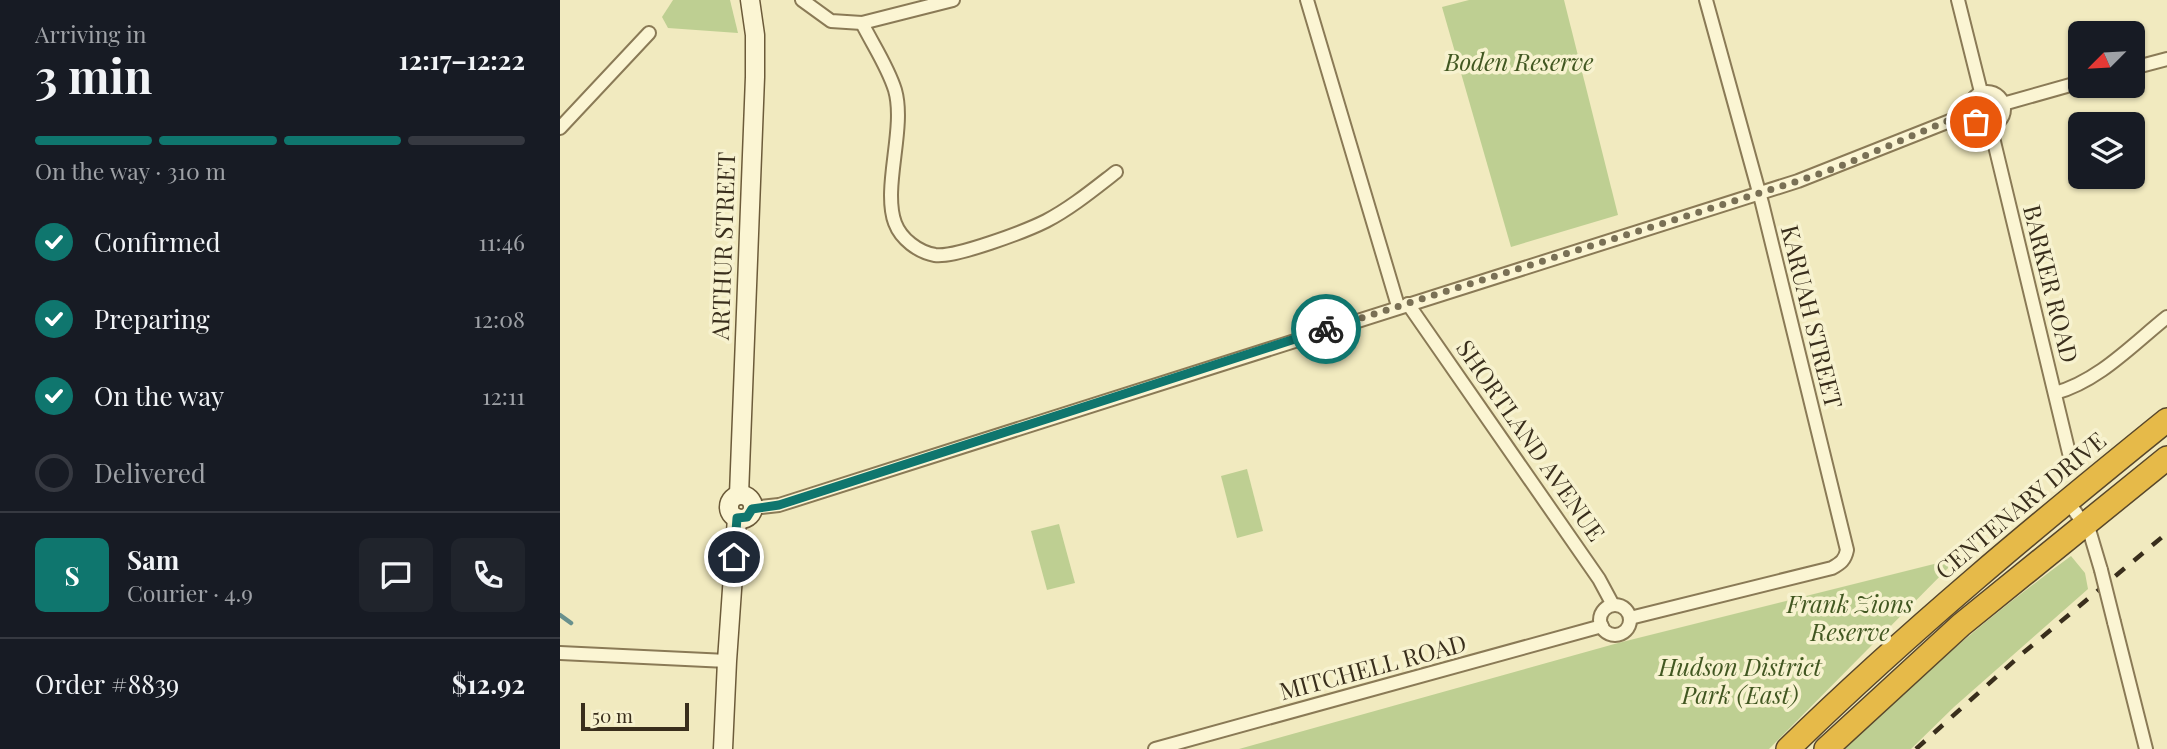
<!DOCTYPE html>
<html lang="en">
<head>
<meta charset="utf-8">
<style>
	:root { --surface:#171b24; --page:#20242c; --text:#f1f3f6; --muted:#9ea1a6; --line:#363941; --accent:#0f766e }
	body { margin:0; font-family:"Playfair Display",serif; background:var(--page); color:var(--text); height:100vh; display:flex; flex-direction:column; font-size:26px; white-space:nowrap }
	* { box-sizing:border-box; margin:0 }
	p { font-size:23px; color:var(--muted) }
	.icon { flex:none; width:38px; height:38px; fill:none; stroke:currentColor; stroke-width:2; stroke-linecap:round; stroke-linejoin:round }
	.map { position:relative; flex:1; overflow:hidden }
	.sheet { display:flex; flex-direction:column; background:var(--surface); width:560px }
	.sheet>* { flex:none }
	.needle { width:46px; rotate:246deg }
	.fabs { position:absolute; left:1508px; top:21px; display:grid; gap:14px }
	.fabs a { display:grid; place-items:center; width:77px; height:77px; border-radius:10px; background:var(--surface); box-shadow:0 2px 5px #0004; font-size:35px }
	.scale { position:absolute; left:21px; bottom:18px; width:108px; box-sizing:border-box; padding-left:7px; border:4px solid #392e1c; border-top:0; font-size:19px; line-height:24px; white-space:nowrap; color:#392e1c; -webkit-text-stroke:5px #f7f2cf; paint-order:stroke }
	.pin { position:absolute; display:grid; place-items:center; width:60px; height:60px; color:#fff; margin:-30px; border:4px solid #fff; border-radius:50%; box-shadow:0 2px 7px #0007 }
	.courier { position:absolute; display:grid; place-items:center; width:70px; height:70px; margin:-35px; border:5px solid #0f766e; border-radius:50%; background:#fff; color:#222; box-shadow:0 2px 9px #0007 }
	.head em { font-style:normal; font-weight:700 }
	.head div { display:flex; flex-direction:column-reverse }
	.head { display:flex; align-items:center; justify-content:space-between; height:119px; padding:0 35px }
	h1 { font-size:46px; font-weight:700; line-height:52px }
	.bar { display:grid; grid-template-columns:repeat(4,1fr); gap:10px 7px; align-content:center; height:84px; padding:0 35px }
	.bar i { height:9px; border-radius:5px; background:var(--line) }
	.bar .on { background:var(--accent) }
	.bar p { grid-column:span 4 }
	.line { display:flex; align-items:center; gap:18px; padding:0 35px; border-top:2px solid var(--line) }
	.line div { flex:1 }
	.round { display:grid; place-items:center; flex:none; width:74px; height:74px; border-radius:10px; background:var(--page) }
	ol { padding:0 35px; list-style:none }
	li { display:flex; align-items:center; gap:21px; height:77px }
	li p { margin-inline-start:auto }
	li .icon { padding:7px; border-radius:50%; background:var(--accent); color:#fff; stroke-width:4 }
	li:last-child { color:var(--muted) }
	li i { width:38px; height:38px; border:4px solid var(--line); border-radius:50% }
	main { display:flex; flex:1; min-height:0 }
	.map>svg:first-child { display:block }
	.green { fill:#becf92 }
	.lines { fill:none; stroke-linecap:round; stroke-linejoin:round }
	.stream { stroke:#69918d; stroke-width:4.5 }
	.street-casing { stroke:#8a7a56; stroke-width:16 }
	.secondary-casing { stroke:#6c5b3a; stroke-width:21 }
	.highway-casing { stroke:#58472b; stroke-width:26 }
	.street { stroke:#fbf5d3; stroke-width:12 }
	.secondary { stroke:#fbf5d3; stroke-width:18 }
	.highway { stroke:#e6ba49; stroke-width:23 }
	.rail { stroke:#392e1c; stroke-width:4.5; stroke-dasharray:12 12; stroke-linecap:butt }
	.street-bridge-casing { stroke:#8a7a56; stroke-width:16; stroke-linecap:butt }
	.street-bridge { stroke:#fbf5d3; stroke-width:12 }
	.done { stroke:#797055; stroke-width:7; stroke-dasharray:0 12.6 }
	.route { stroke:#0f766e; stroke-width:9 }
	.labels { text-anchor:middle; stroke-width:7; stroke-linejoin:round; paint-order:stroke }
	.park-label { font-size:24px; font-style:italic; fill:#415721; stroke:#f7f2cf }
	.street-label { font-size:24px; fill:#392e1c; stroke:#f7f2cf }
</style>
</head>
<body>
<main>
<section class="sheet">
<div class="head"><div><h1>3 min</h1><p>Arriving in</p></div><em>12:17–12:22</em></div>
<div class="bar"><i class="on"></i><i class="on"></i><i class="on"></i><i></i><p>On the way · 310 m</p></div>
<ol>
<li><svg class="icon" aria-label="check" viewBox="0 0 24 24"><path d="M5 12l5 5 9-10"/></svg>Confirmed<p>11:46</p></li>
<li><svg class="icon" aria-label="check" viewBox="0 0 24 24"><path d="M5 12l5 5 9-10"/></svg>Preparing<p>12:08</p></li>
<li><svg class="icon" aria-label="check" viewBox="0 0 24 24"><path d="M5 12l5 5 9-10"/></svg>On the way<p>12:11</p></li>
<li><i></i>Delivered</li>
</ol>
<div class="line" style="height:126px"><b class="round" style="background:var(--accent);color:#fff">S</b><div><b>Sam</b><p>Courier · 4.9</p></div><a class="round"><svg class="icon" aria-label="chat" viewBox="0 0 24 24"><path d="M4 5h16v11H9l-5 4z"/></svg></a><a class="round"><svg class="icon" aria-label="phone" viewBox="0 0 24 24"><path d="M5 4h4l2 5-3 2q2 4 5 5l2-3 5 2v4C11 20 4 13 5 4z"/></svg></a></div>
<div class="line" style="height:91px"><div>Order #8839</div><b>$12.92</b></div>
</section>
<div class="map">
<svg width="1607" height="749" viewBox="0 0 1607 749">
	<rect width="100%" height="100%" fill="#f1eabf"/>
	<!-- green -->
	<g class="green">
		<polygon points="113,0 170,0 178,33 108,28 102,17"/>
		<polygon points="909,0 1004,0 1058,215 951,247 882,7"/>
		<polygon points="687,469 703,531 677,538 661,476"/>
		<polygon points="499,524 515,583 487,590 471,531"/>
		<path d="M1511,556L1525,573L1528,589L1394,707L1351,749H1285C1355,679 1431,615 1511,556Z"/>
		<polygon points="1398,558 1209,749 679,749 1058,643"/>
	</g>
	<g class="lines">
		<!-- stream -->
		<polyline class="stream" points="0,615 11,623"/>
		<!-- street casing -->
		<g class="street-casing">
			<g id="street">
				<polyline points="242,0 271,21 302,23 393,0"/>
				<polyline points="747,0 838,306"/>
				<polyline points="1398,0 1421,92"/>
				<path d="M302,23C313,45 328,67 335,90C346,128 322,188 335,223C341,239 358,252 375,255C395,258 466,231 486,221C511,208 534,189 556,172"/>
				<polyline points="1573,68 1607,59"/>
				<circle cx="1427" cy="109" r="17"/>
				<polyline points="1443,104 1521,82"/>
				<polyline points="1430,125 1509,453"/>
				<polyline points="0,128 89,33"/>
				<polyline points="848,304 1039,579 1053,605"/>
				<path d="M1495,393C1539,381 1573,344 1607,317"/>
				<polyline points="1507,500 1530,533 1541,570"/>
				<polyline points="192,508 219,505 1238,181 1410,113"/>
				<circle cx="1055" cy="620" r="15"/>
				<path d="M1070,618L1272,568C1281,563 1285,560 1287,550L1202,203L1146,0"/>
				<polyline points="1554,622 1586,749"/>
				<polyline points="0,653 167,661"/>
				<polyline points="595,749 1042,626"/>
			</g>
		</g>
		<!-- secondary casing -->
		<g class="secondary-casing">
			<g id="secondary">
				<polyline points="179,495 195,77 195,35 190,0"/>
				<circle cx="181" cy="507" r="12"/>
				<polyline points="163,749 167,661 177,518"/>
			</g>
		</g>
		<!-- highway casing -->
		<g class="highway-casing">
			<g id="highway">
				<path d="M1228,749C1348,632 1477,525 1607,420"/>
				<polyline points="1266,749 1401,625 1607,458"/>
			</g>
		</g>
		<!-- street -->
		<use href="#street" class="street"/>
		<!-- secondary -->
		<use href="#secondary" class="secondary"/>
		<!-- highway -->
		<use href="#highway" class="highway"/>
		<!-- rail -->
		<polyline class="rail" points="1356,749 1463,653 1607,533"/>
		<!-- street-bridge casing -->
		<g class="street-bridge-casing">
			<polyline id="street-bridge" points="1541,570 1554,622"/>
		</g>
		<!-- street-bridge -->
		<use href="#street-bridge" class="street-bridge"/>
	</g>
	<g class="lines">
		<!-- done -->
		<polyline class="done" points="766,329 1238,181 1276,168 1399,116 1410,113 1416,122"/>
		<!-- route -->
		<polyline class="route" points="174,557 177,518 187,517 192,509 219,505 766,329"/>
	</g>
	<g class="labels">
		<!-- park labels -->
		<g class="park-label">
			<text x="959" y="71">Boden Reserve</text>
			<text x="1290" y="613">Frank Zions<tspan x="1290" dy="28">Reserve</tspan></text>
			<text x="1180" y="676">Hudson District<tspan x="1180" dy="28">Park (East)</tspan></text>
		</g>
		<!-- street labels -->
		<g class="street-label">
			<text transform="translate(164 246) rotate(-88)" y="8">ARTHUR STREET</text>
			<text transform="translate(1490 284) rotate(76)" y="8">BARKER ROAD</text>
			<text transform="translate(1251 317) rotate(76)" y="8">KARUAH STREET</text>
			<text transform="translate(970 441) rotate(55)" y="8">SHORTLAND AVENUE</text>
			<text transform="translate(1461 506) rotate(-40)" y="8">CENTENARY DRIVE</text>
			<text transform="translate(813 668) rotate(-15)" y="8">MITCHELL ROAD</text>
		</g>
	</g>
</svg>
<div class="fabs">
<a><svg class="needle" viewBox="-14 -14 28 28"><path d="M0-13l5 13h-10z" fill="#e53935"/><path d="M0 13l5-13h-10z" fill="#9ea1a6"/></svg></a>
<a><svg class="icon" aria-label="layers" viewBox="0 0 24 24"><path d="M12 4l9 5-9 5-9-5zM3 14l9 5 9-5"/></svg></a>
</div>
<div class="scale">50 m</div>
<div class="pin" style="left:1416px;top:122px;background:#ea580c"><svg class="icon" aria-label="bag" viewBox="0 0 24 24"><path d="M5 8h14l-1 12H6zM9 8a3 3 0 0 1 6 0"/></svg></div>
<div class="pin" style="left:174px;top:557px;background:#1f2937"><svg class="icon" aria-label="home" viewBox="0 0 24 24"><path d="M3 11l9-7 9 7M6 9v11h12V9"/></svg></div>
<div class="courier" style="left:766px;top:329px"><svg class="icon" aria-label="bike" viewBox="0 0 24 24"><circle cx="6" cy="16" r="4"/><circle cx="18" cy="16" r="4"/><path d="M6 16l4-8h5l3 8M10 8l3 8H6M13 5h3"/></svg></div>
</div>
</main>
</body>
</html>
